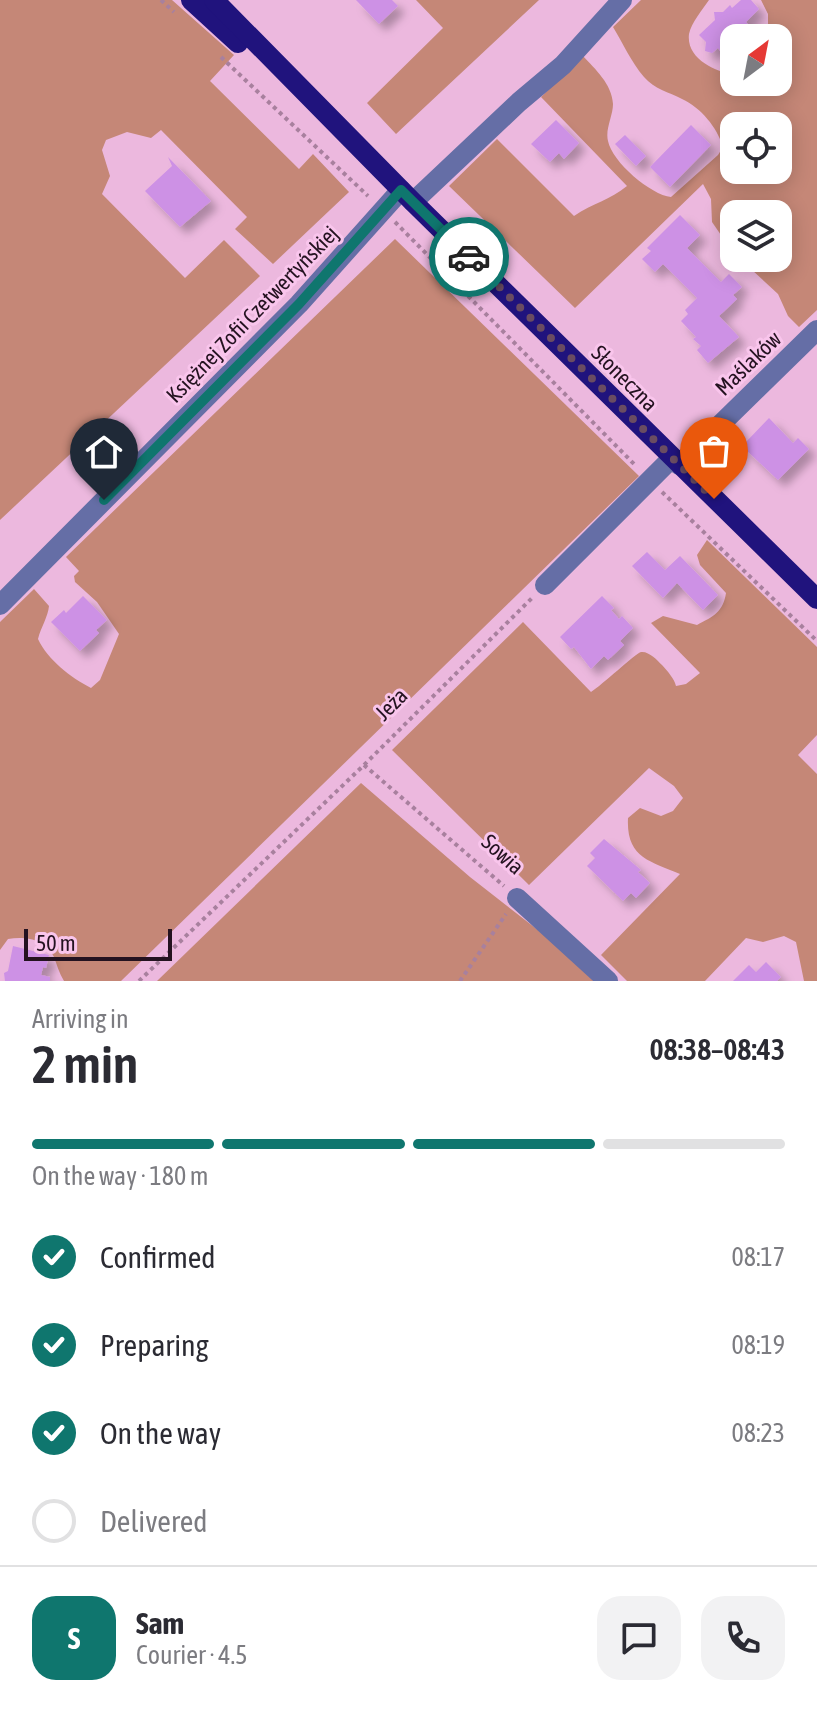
<!DOCTYPE html>
<html lang="en">
<head>
<meta charset="utf-8">
<style>
	:root { --surface:#fff; --page:#f2f2f3; --text:#2b2b33; --muted:#7c7c81; --line:#e1e1e2; --accent:#0f766e }
	body { margin:0; font-family:"Asap Condensed",sans-serif; background:var(--page); color:var(--text); height:100vh; display:flex; flex-direction:column; font-size:30px; white-space:nowrap }
	* { box-sizing:border-box; margin:0 }
	p { font-size:26px; color:var(--muted) }
	.icon { flex:none; width:44px; height:44px; fill:none; stroke:currentColor; stroke-width:2; stroke-linecap:round; stroke-linejoin:round }
	.map { position:relative; height:981px; overflow:hidden }
	.side { display:flex; flex-direction:column; background:var(--surface); flex:1 }
	.side>* { flex:none }
	.needle { width:52px; rotate:32deg }
	.tools { position:absolute; left:720px; top:24px; display:grid; gap:16px }
	.tools a { display:grid; place-items:center; width:72px; height:72px; border-radius:16px; background:var(--surface); box-shadow:0 4px 20px #0003; font-size:40px }
	.scale { position:absolute; left:24px; bottom:20px; width:148px; box-sizing:border-box; padding-left:8px; border:4px solid #241220; border-top:0; font-size:22px; line-height:28px; white-space:nowrap; color:#241220; -webkit-text-stroke:6px #f9c5ec; paint-order:stroke }
	.pin { position:absolute; display:grid; place-items:center; width:68px; height:68px; color:#fff; margin:-82px -34px; border-radius:50% 50% 50% 0; rotate:-45deg; box-shadow:0 0 8px #0007 }
	.pin .icon { rotate:45deg }
	.courier { position:absolute; display:grid; place-items:center; width:80px; height:80px; margin:-40px; border:6px solid #0f766e; border-radius:50%; background:#fff; color:#222; box-shadow:0 2px 10px #0007 }
	.summary em { font-style:normal; font-weight:600 }
	.summary div { display:flex; flex-direction:column-reverse }
	.summary { display:flex; align-items:center; justify-content:space-between; height:136px; padding:0 32px }
	h1 { font-size:52px; font-weight:600; line-height:60px }
	.bar { display:grid; grid-template-columns:repeat(4,1fr); gap:12px 8px; align-content:center; height:96px; padding:0 32px }
	.bar i { height:10px; border-radius:6px; background:var(--line) }
	.bar .selected { background:var(--accent) }
	.bar p { grid-column:span 4 }
	.line { display:flex; align-items:center; gap:20px; padding:0 32px; border-top:2px solid var(--line) }
	.line div { flex:1 }
	.round { display:grid; place-items:center; flex:none; width:84px; height:84px; border-radius:24px; background:var(--page) }
	ol { padding:0 32px; list-style:none }
	li { display:flex; align-items:center; gap:24px; height:88px }
	li p { margin-inline-start:auto }
	li .icon { padding:8px; border-radius:50%; background:var(--accent); color:#fff; stroke-width:4 }
	li:last-child { color:var(--muted) }
	li i { width:44px; height:44px; border:4px solid var(--line); border-radius:50% }
	.map>svg:first-child { display:block }
	.green { fill:#c58777; fill-rule:evenodd }
	.building { fill:#cd91e5; filter:url(#shadow) }
	.lines { fill:none; stroke-linecap:round; stroke-linejoin:round }
	.path { stroke:#a8809e; stroke-width:4; stroke-dasharray:4 4; stroke-linecap:butt }
	.minor { stroke:#656ea6; stroke-width:20 }
	.major { stroke:#20137d; stroke-width:20 }
	.done { stroke:#6a4c62; stroke-width:8; stroke-dasharray:0 14.4 }
	.route { stroke:#0f766e; stroke-width:10 }
	.labels { text-anchor:middle; stroke-width:6; stroke-linejoin:round; paint-order:stroke }
	.street-label { font-size:22px; fill:#241220; stroke:#f9c5ec }
</style>
</head>
<body>
<div class="map">
<svg width="817" height="981" viewBox="0 0 817 981">
	<defs>
		<filter id="shadow"><feDropShadow dx="7" dy="7" stdDeviation="4" flood-color="#0004"/></filter>
	</defs>
	<rect width="100%" height="100%" fill="#ecb8de"/>
	<!-- green -->
	<g class="green">
		<polygon points="0,0 172,0 234,55 210,81 299,169 313,154 349,192 273,264 235,229 247,217 161,130 151,138 127,132 106,140 102,150 110,176 102,194 185,278 224,240 260,276 0,520"/>
		<polygon points="416,0 539,0 396,134 367,103 443,28"/>
		<path d="M641,0H709C703,9 691,23 689,34C686,59 715,71 734,75V82H778V38H768V14L761,0H817V310L799,327L788,316L778,294L739,258H778V214H734V254L712,222L711,199L703,184L575,308L449,186L497,139L574,216C593,203 610,200 627,186L541,97L583,56C595,69 612,84 613,104C613,116 605,129 608,141C612,162 651,195 671,197L718,155L723,147C717,127 701,108 682,99C669,92 654,89 644,77C631,62 623,43 613,27ZM734,126H778V170H734Z"/>
		<path d="M395,239L639,476L121,981H64C59,973 57,965 54,957C46,939 25,936 8,939L0,950V622L34,589L49,606C48,617 41,627 38,639C48,660 70,677 91,688L100,680L119,634L97,602L75,582L74,576L79,571L66,557Z"/>
		<path d="M707,540L817,647V735L798,755L817,774V981H804L796,942L784,936L763,942L746,938L705,981H627L601,955L680,874C650,861 626,858 628,818L640,808L661,816L673,811L683,798L674,786L649,768L529,885L392,750L523,622L591,692C601,686 636,653 641,652C649,651 657,660 662,665C668,672 674,678 676,686L686,684L700,673L651,623L663,616L697,625C714,616 723,612 726,593L700,565L697,555Z"/>
		<polygon points="361,783 470,877 552,941 594,981 157,981"/>
	</g>
	<!-- building -->
	<g class="building">
		<polygon points="356,0 392,0 398,6 379,24"/>
		<polygon points="741,0 751,0 759,9 746,22 752,29 745,35 748,38 734,38 734,60 730,64 718,48 712,53 705,51 706,42 699,35 715,20 714,12 723,12 730,5 732,8"/>
		<polygon points="556,120 579,143 564,159 559,153 550,162 531,144"/>
		<polygon points="691,125 711,145 670,187 650,167"/>
		<polygon points="625,135 646,156 636,166 615,144"/>
		<polygon points="168,157 211,201 180,227 145,191 172,166"/>
		<polygon points="680,215 700,235 687,248 721,282 729,274 742,287 733,295 737,299 719,316 739,337 708,363 697,350 701,346 693,339 696,337 681,321 688,314 685,310 697,298 663,264 655,272 642,259 651,251 647,248"/>
		<polygon points="769,418 793,443 798,438 809,449 778,480 745,449 745,443"/>
		<polygon points="647,552 665,570 680,556 718,595 703,610 677,583 663,598 632,566"/>
		<polygon points="83,596 107,620 96,630 99,633 80,651 51,622 64,610 66,613"/>
		<polygon points="602,596 614,608 611,610 619,619 622,616 633,628 620,641 624,645 608,660 604,656 591,669 574,647 571,649 560,637"/>
		<polygon points="604,839 641,870 638,872 650,883 636,898 631,893 623,901 587,866 595,858 590,853"/>
		<polygon points="13,946 49,955 46,968 43,967 41,975 50,977 50,981 5,981 4,973 8,971"/>
		<polygon points="766,962 781,977 777,981 733,981 749,965 756,972"/>
	</g>
	<g class="lines">
		<!-- path -->
		<g class="path">
			<polyline points="161,0 174,12"/>
			<polyline points="221,57 368,196"/>
			<polyline points="395,222 636,466"/>
			<polyline points="662,492 817,641"/>
			<polyline points="364,765 504,886"/>
			<polyline points="139,981 364,765 532,598"/>
			<polyline points="460,981 506,914"/>
		</g>
		<!-- minor -->
		<g class="minor">
			<polyline points="413,202 519,102 563,65 622,0"/>
			<polyline points="679,465 817,330"/>
			<polyline points="545,585 672,458"/>
			<polyline points="0,605 299,304 401,190"/>
			<polyline points="517,898 608,981"/>
		</g>
		<!-- major -->
		<g class="major">
			<polyline points="191,0 238,43"/>
			<polyline points="214,0 413,202 817,599"/>
		</g>
	</g>
	<g class="lines">
		<!-- done -->
		<polyline class="done" points="469,257 714,499"/>
		<!-- route -->
		<polyline class="route" points="104,500 299,304 401,190 469,257"/>
	</g>
	<g class="labels">
		<!-- street labels -->
		<g class="street-label">
			<text transform="translate(252 314) rotate(-46)" y="8">Księżnej Zofii Czetwertyńskiej</text>
			<text transform="translate(748 363) rotate(-44)" y="8">Maślaków</text>
			<text transform="translate(625 378) rotate(45)" y="8">Słoneczna</text>
			<text transform="translate(391 704) rotate(-45)" y="8">Jeża</text>
			<text transform="translate(503 854) rotate(42)" y="8">Sowia</text>
		</g>
	</g>
</svg>
<div class="tools">
<a><svg class="needle" viewBox="-14 -14 28 28"><path d="M0-13l5 13h-10z" fill="#e53935"/><path d="M0 13l5-13h-10z" fill="#7c7c81"/></svg></a>
<a><svg class="icon" aria-label="locate" viewBox="0 0 24 24"><circle cx="12" cy="12" r="6"/><path d="M12 2v4M12 18v4M2 12h4M18 12h4"/></svg></a>
<a><svg class="icon" aria-label="layers" viewBox="0 0 24 24"><path d="M12 4l9 5-9 5-9-5zM3 14l9 5 9-5"/></svg></a>
</div>
<div class="scale">50 m</div>
<div class="pin" style="left:714px;top:499px;background:#ea580c"><svg class="icon" aria-label="bag" viewBox="0 0 24 24"><path d="M5 8h14l-1 12H6zM9 8a3 3 0 0 1 6 0"/></svg></div>
<div class="pin" style="left:104px;top:500px;background:#1f2937"><svg class="icon" aria-label="home" viewBox="0 0 24 24"><path d="M3 11l9-7 9 7M6 9v11h12V9"/></svg></div>
<div class="courier" style="left:469px;top:257px"><svg class="icon" aria-label="car" viewBox="0 0 24 24"><path d="M5 17H2v-5l4-1 3-4h7l3 4 3 1v5h-3M9 17h6M6 11h13"/><circle cx="7" cy="17" r="2"/><circle cx="17" cy="17" r="2"/></svg></div>
</div>
<section class="side">
<div class="summary"><div><h1>2 min</h1><p>Arriving in</p></div><em>08:38–08:43</em></div>
<div class="bar"><i class="selected"></i><i class="selected"></i><i class="selected"></i><i></i><p>On the way · 180 m</p></div>
<ol>
<li><svg class="icon" aria-label="check" viewBox="0 0 24 24"><path d="M5 12l5 5 9-10"/></svg>Confirmed<p>08:17</p></li>
<li><svg class="icon" aria-label="check" viewBox="0 0 24 24"><path d="M5 12l5 5 9-10"/></svg>Preparing<p>08:19</p></li>
<li><svg class="icon" aria-label="check" viewBox="0 0 24 24"><path d="M5 12l5 5 9-10"/></svg>On the way<p>08:23</p></li>
<li><i></i>Delivered</li>
</ol>
<div class="line" style="height:144px"><b class="round" style="background:var(--accent);color:#fff">S</b><div><b>Sam</b><p>Courier · 4.5</p></div><a class="round"><svg class="icon" aria-label="chat" viewBox="0 0 24 24"><path d="M4 5h16v11H9l-5 4z"/></svg></a><a class="round"><svg class="icon" aria-label="phone" viewBox="0 0 24 24"><path d="M5 4h4l2 5-3 2q2 4 5 5l2-3 5 2v4C11 20 4 13 5 4z"/></svg></a></div>
</section>
</body>
</html>
